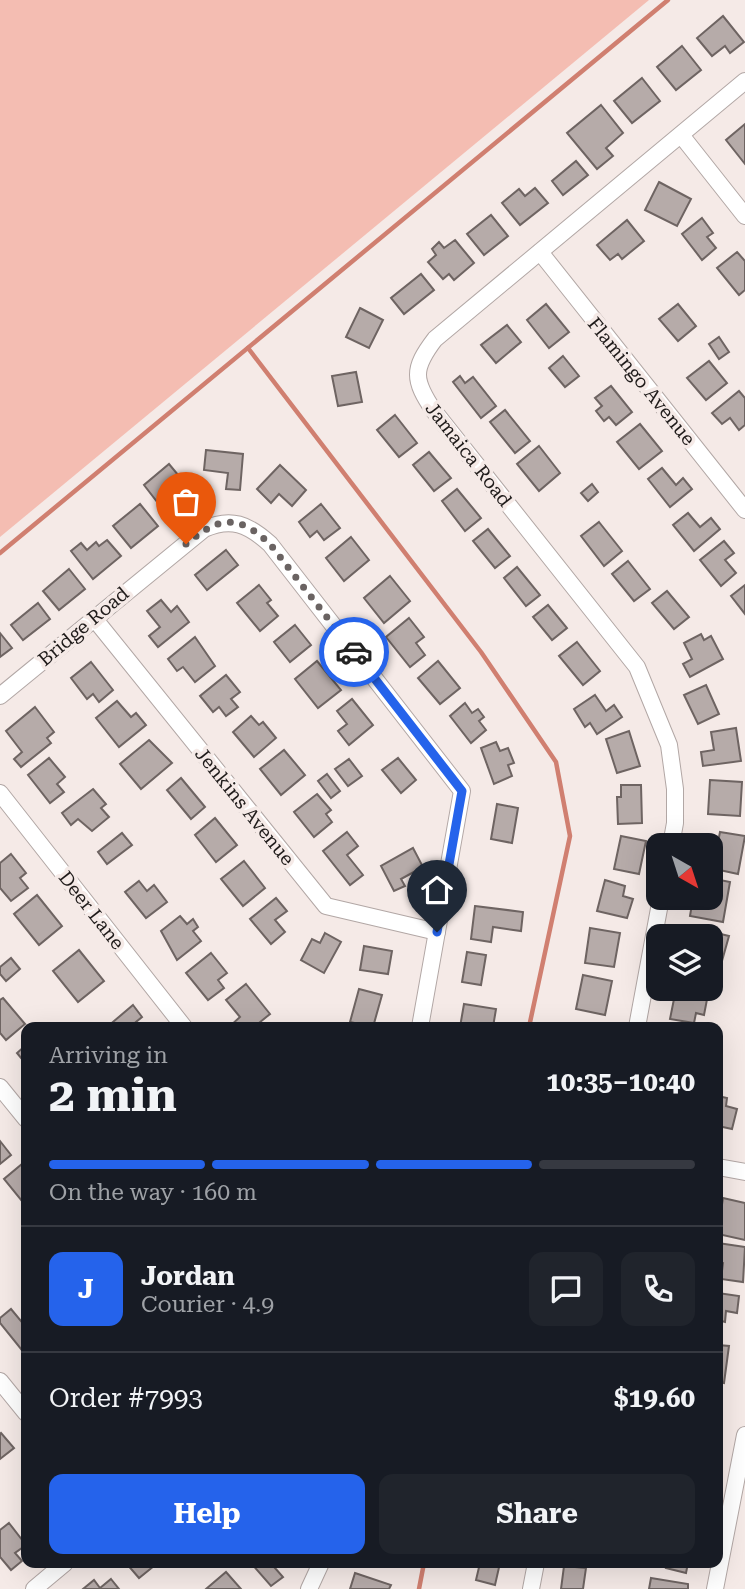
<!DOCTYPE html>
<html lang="en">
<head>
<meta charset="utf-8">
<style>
	:root { --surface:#171b24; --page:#20242c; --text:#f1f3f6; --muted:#9ea1a6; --line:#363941; --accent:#2563eb }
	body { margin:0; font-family:"Roboto Serif",serif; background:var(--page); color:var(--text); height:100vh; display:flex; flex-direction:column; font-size:26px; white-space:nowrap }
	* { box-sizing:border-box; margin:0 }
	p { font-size:23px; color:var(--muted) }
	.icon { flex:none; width:38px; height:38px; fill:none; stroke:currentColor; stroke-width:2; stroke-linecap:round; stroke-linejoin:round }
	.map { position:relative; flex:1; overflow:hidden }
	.side { position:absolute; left:21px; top:1022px; width:702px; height:546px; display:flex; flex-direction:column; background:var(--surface); border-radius:14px; box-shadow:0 7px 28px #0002 }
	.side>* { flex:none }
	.needle { width:46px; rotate:141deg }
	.tools { position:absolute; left:646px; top:833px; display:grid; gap:14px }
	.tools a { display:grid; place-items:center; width:77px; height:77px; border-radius:14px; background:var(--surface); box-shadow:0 7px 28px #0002; font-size:35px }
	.pin { position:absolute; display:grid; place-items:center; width:60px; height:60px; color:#fff; margin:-72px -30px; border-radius:50% 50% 50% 0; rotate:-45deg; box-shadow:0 0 7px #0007 }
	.pin .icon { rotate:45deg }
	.courier { position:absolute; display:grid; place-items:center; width:70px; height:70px; margin:-35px; border:5px solid #2563eb; border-radius:50%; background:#fff; color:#222; box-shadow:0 2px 9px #0007 }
	.summary em { font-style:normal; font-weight:700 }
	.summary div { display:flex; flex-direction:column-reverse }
	.summary { display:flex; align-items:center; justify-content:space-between; height:119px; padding:0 28px }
	h1 { font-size:46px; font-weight:700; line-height:52px }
	.bar { display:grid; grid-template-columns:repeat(4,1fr); gap:10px 7px; align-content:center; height:84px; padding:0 28px }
	.bar i { height:9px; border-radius:5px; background:var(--line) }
	.bar .selected { background:var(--accent) }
	.bar p { grid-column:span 4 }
	.line { display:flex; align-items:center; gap:18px; padding:0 28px; border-top:2px solid var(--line) }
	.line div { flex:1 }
	.round { display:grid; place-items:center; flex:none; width:74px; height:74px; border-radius:14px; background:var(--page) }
	.action { display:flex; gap:14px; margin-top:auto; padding:14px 28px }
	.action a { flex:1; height:80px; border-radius:14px; background:var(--accent); color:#fff; font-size:28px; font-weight:700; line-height:80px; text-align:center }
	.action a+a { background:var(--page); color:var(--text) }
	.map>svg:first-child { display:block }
	.green { fill:#f4bdb2 }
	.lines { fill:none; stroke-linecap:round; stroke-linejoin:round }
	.stream { stroke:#d07f70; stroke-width:4.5 }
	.building { fill:#b6aba9; stroke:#6e6462; stroke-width:2 }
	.street-casing { stroke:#b2a7a5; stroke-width:18 }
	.street { stroke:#fff; stroke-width:16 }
	.done { stroke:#6a6362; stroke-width:7; stroke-dasharray:0 12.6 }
	.route { stroke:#2563eb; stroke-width:9 }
	.labels { text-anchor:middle; stroke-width:7; stroke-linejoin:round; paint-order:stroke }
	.street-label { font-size:19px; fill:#1f1b1a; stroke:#f5eae7 }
</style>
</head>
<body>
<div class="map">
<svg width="745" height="1589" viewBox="0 0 745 1589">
	<rect width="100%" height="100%" fill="#f5eae7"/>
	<!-- green -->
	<polygon class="green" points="0,0 649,0 0,537"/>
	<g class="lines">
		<!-- stream -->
		<g class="stream">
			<polyline points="248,348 481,652 556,762 570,836 529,1027"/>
			<polyline points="0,553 668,0"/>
			<polyline points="419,1589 424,1563"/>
		</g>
	</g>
	<!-- building -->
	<g class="building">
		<polygon points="723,16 744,42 730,53 725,46 712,56 697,38"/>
		<polygon points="682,46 701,70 676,90 657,67"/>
		<polygon points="642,78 660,101 632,123 614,101"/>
		<polygon points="601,105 623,133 606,148 613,156 597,169 567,133"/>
		<polygon points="745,124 745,164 726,140"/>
		<polygon points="576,161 588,175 563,195 552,181"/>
		<polygon points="659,182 691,199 677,226 645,210"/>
		<polygon points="535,188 548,203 520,225 502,203 519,189 525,196"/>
		<polygon points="491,215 508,236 484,255 467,234"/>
		<polygon points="702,218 713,233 707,237 716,248 702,260 682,234"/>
		<polygon points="627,220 644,241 622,259 618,254 610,260 597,245"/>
		<polygon points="455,240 474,263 454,280 449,274 443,279 428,262 436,255 432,249 439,242 444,248"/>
		<polygon points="737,252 745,261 745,290 739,295 717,268"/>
		<polygon points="421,274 434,290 404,314 391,298"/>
		<polygon points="546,304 569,332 549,348 527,320"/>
		<polygon points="678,304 696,326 678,341 659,319"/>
		<polygon points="360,308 383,320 369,348 346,337"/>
		<polygon points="507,325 521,342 496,363 481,345"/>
		<polygon points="719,337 729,352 719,359 709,344"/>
		<polygon points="563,356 579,376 565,387 549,368"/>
		<polygon points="709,361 727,383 706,400 687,378"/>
		<polygon points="356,372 362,402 338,406 332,376"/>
		<polygon points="460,376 465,383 473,377 496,406 481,418 453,382"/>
		<polygon points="611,386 632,412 616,425 609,417 604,421 596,411 602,406 595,398"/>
		<polygon points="739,391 745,398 745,425 739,430 730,418 722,424 712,413"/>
		<polygon points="505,410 530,441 515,453 490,422"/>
		<polygon points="395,415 417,443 399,457 377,430"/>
		<polygon points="640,424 662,451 639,469 617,442"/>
		<polygon points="539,446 560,473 539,491 517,464"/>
		<polygon points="206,450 243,454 240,490 226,489 228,473 204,470"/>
		<polygon points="429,452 451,478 434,491 413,465"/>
		<polygon points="169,464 184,482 158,503 144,485"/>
		<polygon points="280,465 306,490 292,506 279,494 271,503 257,489"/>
		<polygon points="662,468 676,485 683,478 692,489 670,507 648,479"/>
		<polygon points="592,484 598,492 588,501 581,493"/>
		<polygon points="457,489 481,518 465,531 442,501"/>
		<polygon points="140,504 158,526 131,548 113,526"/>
		<polygon points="321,504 340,528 324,540 317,531 310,537 299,522"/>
		<polygon points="688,513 700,527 711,518 720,529 694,551 673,525"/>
		<polygon points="599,522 622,551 604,566 581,536"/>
		<polygon points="488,529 510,556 495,568 473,541"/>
		<polygon points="351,537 369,560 344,581 326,558"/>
		<polygon points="107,540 121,556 93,579 71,551 81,543 87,550 96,542 99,546"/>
		<polygon points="724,541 734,553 725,560 736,573 721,586 700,560"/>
		<polygon points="226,550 238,565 207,590 195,575"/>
		<polygon points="628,561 650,589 634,601 612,574"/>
		<polygon points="517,567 540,595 526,606 504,578"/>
		<polygon points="69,569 85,589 59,610 43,591"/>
		<polygon points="390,576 410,601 384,623 364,598"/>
		<polygon points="259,585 271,600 267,603 278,616 260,631 237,603"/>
		<polygon points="745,585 745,614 731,596"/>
		<polygon points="667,591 689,617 674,629 652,603"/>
		<polygon points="161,600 171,612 177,606 189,622 158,647 149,636 160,627 147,611"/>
		<polygon points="38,603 50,619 23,640 11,625"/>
		<polygon points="548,605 567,628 552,640 533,617"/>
		<polygon points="409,618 424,637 416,643 425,655 410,667 386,637"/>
		<polygon points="295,625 311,645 290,662 274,642"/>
		<polygon points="0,633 12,648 0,657"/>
		<polygon points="701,634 704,640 711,636 723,659 690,677 683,664 692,659 684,643"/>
		<polygon points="195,637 215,666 195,682 183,667 177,671 168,659"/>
		<polygon points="577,642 600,671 583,685 559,656"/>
		<polygon points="317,661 341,690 318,708 295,679"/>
		<polygon points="438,661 460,688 440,704 418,678"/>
		<polygon points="91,662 113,690 99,702 93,694 87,699 71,678"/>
		<polygon points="226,675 240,692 231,699 238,707 226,716 219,707 213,712 200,696"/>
		<polygon points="706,685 719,714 698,724 684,695"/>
		<polygon points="595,695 606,711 614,705 622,717 597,734 590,723 585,727 574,709"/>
		<polygon points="352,699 373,725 349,745 338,731 347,724 337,711"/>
		<polygon points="117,701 131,717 136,713 146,725 119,747 96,718"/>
		<polygon points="465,703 472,713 478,709 484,717 479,721 486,730 471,743 450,716"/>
		<polygon points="35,707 54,732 47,738 51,743 21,767 14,759 22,752 6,731"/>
		<polygon points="251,716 259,725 263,722 276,738 254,757 233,732"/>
		<polygon points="736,728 741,761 703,766 701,752 714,750 711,732"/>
		<polygon points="629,731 640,766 617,773 606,739"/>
		<polygon points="149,740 172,763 141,789 120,764"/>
		<polygon points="496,742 500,751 508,748 514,763 508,765 512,776 494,784 481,748"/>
		<polygon points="284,750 305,775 281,795 260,769"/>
		<polygon points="49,758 65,777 57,784 64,792 50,803 28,775"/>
		<polygon points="398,758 416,780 401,793 382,770"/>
		<polygon points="349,759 362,776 348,786 335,769"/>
		<polygon points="327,774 340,791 331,798 318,781"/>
		<polygon points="181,778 205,807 191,819 167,790"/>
		<polygon points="710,780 742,782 740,816 708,814"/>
		<polygon points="621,785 641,785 642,823 618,824 617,797 621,797"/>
		<polygon points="93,789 106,804 101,808 109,817 92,831 78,819 71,825 62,813"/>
		<polygon points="317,794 331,810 326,814 332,822 314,837 294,812"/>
		<polygon points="497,804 518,808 512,843 491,839"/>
		<polygon points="215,818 237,845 216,862 195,835"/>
		<polygon points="347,832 358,846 347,855 363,875 350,885 323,851"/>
		<polygon points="720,832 745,836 738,874 710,868 710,851 716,852"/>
		<polygon points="122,833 132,845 107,864 98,852"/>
		<polygon points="621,836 646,841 639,874 614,869"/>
		<polygon points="413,848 423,867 401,879 405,886 394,891 381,866"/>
		<polygon points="11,854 26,873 20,878 28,888 11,901 0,888 0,863"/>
		<polygon points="244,861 265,888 243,906 221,879"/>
		<polygon points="710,878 730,882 723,922 690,916 693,898 710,898"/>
		<polygon points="605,880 625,886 623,896 633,899 627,918 597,911"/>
		<polygon points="139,881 147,891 154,885 167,902 146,918 125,892"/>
		<polygon points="37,895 62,926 39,945 14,914"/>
		<polygon points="276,898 287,911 275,920 285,932 271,944 250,919"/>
		<polygon points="475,906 523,912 521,931 493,927 491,942 471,939"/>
		<polygon points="180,916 187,924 193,919 198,927 193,931 201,941 177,960 161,931"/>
		<polygon points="590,928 620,933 614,967 585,963"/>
		<polygon points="700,929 729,936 720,968 710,965 710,936 698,936"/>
		<polygon points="325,933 341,942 324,973 301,960 312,939 320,943"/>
		<polygon points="364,946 392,951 388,974 360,970"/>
		<polygon points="79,950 104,981 78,1002 53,971"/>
		<polygon points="467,952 486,955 481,985 462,982"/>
		<polygon points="211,953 227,973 218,980 224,988 208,1000 186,973"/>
		<polygon points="11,958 20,969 6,981 0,974 0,967"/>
		<polygon points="583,975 612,981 605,1015 576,1009"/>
		<polygon points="246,984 270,1014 254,1027 229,1027 240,1017 226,1000"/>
		<polygon points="359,989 382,995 373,1027 350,1022"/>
		<polygon points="676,989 709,989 704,1015 696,1013 694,1023 670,1019"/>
		<polygon points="3,998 25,1024 6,1040 0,1033 0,1000"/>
		<polygon points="464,1004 496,1009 493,1027 460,1027"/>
		<polygon points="133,1005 142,1017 136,1022 140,1027 107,1027"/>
		<polygon points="26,1045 26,1064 17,1053"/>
		<polygon points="718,1096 727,1098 726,1106 737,1109 732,1129 718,1126"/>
		<polygon points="0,1141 11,1155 0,1164"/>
		<polygon points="22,1164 26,1169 26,1206 4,1179"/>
		<polygon points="723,1198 745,1203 745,1240 718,1234 718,1210 721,1211"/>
		<polygon points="718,1243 745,1247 743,1282 721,1279 723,1263 718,1262"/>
		<polygon points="718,1293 739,1296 737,1313 726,1311 725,1322 718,1320"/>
		<polygon points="11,1309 26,1327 26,1344 21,1349 0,1323 0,1318"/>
		<polygon points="718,1345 729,1346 724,1383 718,1382"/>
		<polygon points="1,1433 14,1448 0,1459 0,1434"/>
		<polygon points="9,1523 26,1545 15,1553 22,1561 11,1570 0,1557 0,1530"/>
		<polygon points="126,1563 151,1563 154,1566 139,1578"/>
		<polygon points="251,1563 281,1563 275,1568 283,1577 271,1586"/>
		<polygon points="480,1563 500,1563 495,1585 476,1580"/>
		<polygon points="668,1563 688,1563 686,1573 666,1568"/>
		<polygon points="564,1566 586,1568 583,1589 561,1589"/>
		<polygon points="226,1572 241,1589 206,1589"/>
		<polygon points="355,1573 391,1585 389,1589 350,1589"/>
		<polygon points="651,1578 688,1584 688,1589 649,1589"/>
		<polygon points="111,1579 119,1589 83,1589 94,1580 100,1588"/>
	</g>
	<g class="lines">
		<!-- street casing -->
		<g class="street-casing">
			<g id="street">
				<polyline points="681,135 745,216"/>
				<polyline points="540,252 745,510"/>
				<polyline points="93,617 326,906 437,932"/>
				<path d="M0,696L204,529C231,517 248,524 270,544L462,791L420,1027"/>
				<polyline points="0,793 184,1027"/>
				<path d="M671,845L675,823V789L669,745L637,667L434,411C413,380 412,369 435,339L745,81"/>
				<polyline points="637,1027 661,898"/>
				<polyline points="0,1087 26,1119"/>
				<polyline points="718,1167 745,1172"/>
				<polyline points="0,1381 26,1413"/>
				<polyline points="34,1589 65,1563"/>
				<polyline points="309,1589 321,1563"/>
				<polyline points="531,1589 536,1563"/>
				<polyline points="715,1589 745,1435"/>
			</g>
		</g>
		<!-- street -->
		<use href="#street" class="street"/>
	</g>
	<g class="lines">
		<!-- done -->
		<path class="done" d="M186,544C219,517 237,513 270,544L354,652"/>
		<!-- route -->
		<polyline class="route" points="354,652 462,791 437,932"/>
	</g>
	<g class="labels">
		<!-- street labels -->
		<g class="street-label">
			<text transform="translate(642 381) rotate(51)" y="7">Flamingo Avenue</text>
			<text transform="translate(469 454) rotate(52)" y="7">Jamaica Road</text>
			<text transform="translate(83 626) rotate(-40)" y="7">Bridge Road</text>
			<text transform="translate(245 806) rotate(51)" y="7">Jenkins Avenue</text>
			<text transform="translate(92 910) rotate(52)" y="7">Deer Lane</text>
		</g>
	</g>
</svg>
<div class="tools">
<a><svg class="needle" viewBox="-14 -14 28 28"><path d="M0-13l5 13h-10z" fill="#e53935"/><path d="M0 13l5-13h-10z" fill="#9ea1a6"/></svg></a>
<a><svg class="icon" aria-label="layers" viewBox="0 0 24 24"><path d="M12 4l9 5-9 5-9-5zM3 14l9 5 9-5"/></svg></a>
</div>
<div class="pin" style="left:186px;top:544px;background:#ea580c"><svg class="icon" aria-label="bag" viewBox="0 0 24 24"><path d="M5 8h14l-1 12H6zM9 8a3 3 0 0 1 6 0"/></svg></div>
<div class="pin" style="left:437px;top:932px;background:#1f2937"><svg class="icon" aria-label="home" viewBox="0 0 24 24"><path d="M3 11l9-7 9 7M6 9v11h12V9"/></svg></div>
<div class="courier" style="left:354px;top:652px"><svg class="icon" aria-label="car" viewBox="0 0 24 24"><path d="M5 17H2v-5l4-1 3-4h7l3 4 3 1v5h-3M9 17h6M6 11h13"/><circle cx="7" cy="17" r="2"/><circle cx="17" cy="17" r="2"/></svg></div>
<section class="side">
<div class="summary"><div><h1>2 min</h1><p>Arriving in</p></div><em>10:35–10:40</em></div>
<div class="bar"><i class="selected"></i><i class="selected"></i><i class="selected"></i><i></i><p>On the way · 160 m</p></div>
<div class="line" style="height:126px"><b class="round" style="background:var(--accent);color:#fff">J</b><div><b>Jordan</b><p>Courier · 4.9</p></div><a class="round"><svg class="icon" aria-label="chat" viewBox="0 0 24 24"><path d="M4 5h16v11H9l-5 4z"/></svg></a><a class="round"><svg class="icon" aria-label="phone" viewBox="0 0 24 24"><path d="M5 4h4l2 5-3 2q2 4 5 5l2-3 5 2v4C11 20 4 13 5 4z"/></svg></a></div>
<div class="line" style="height:91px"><div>Order #7993</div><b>$19.60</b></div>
<div class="action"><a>Help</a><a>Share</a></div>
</section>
</div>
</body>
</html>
